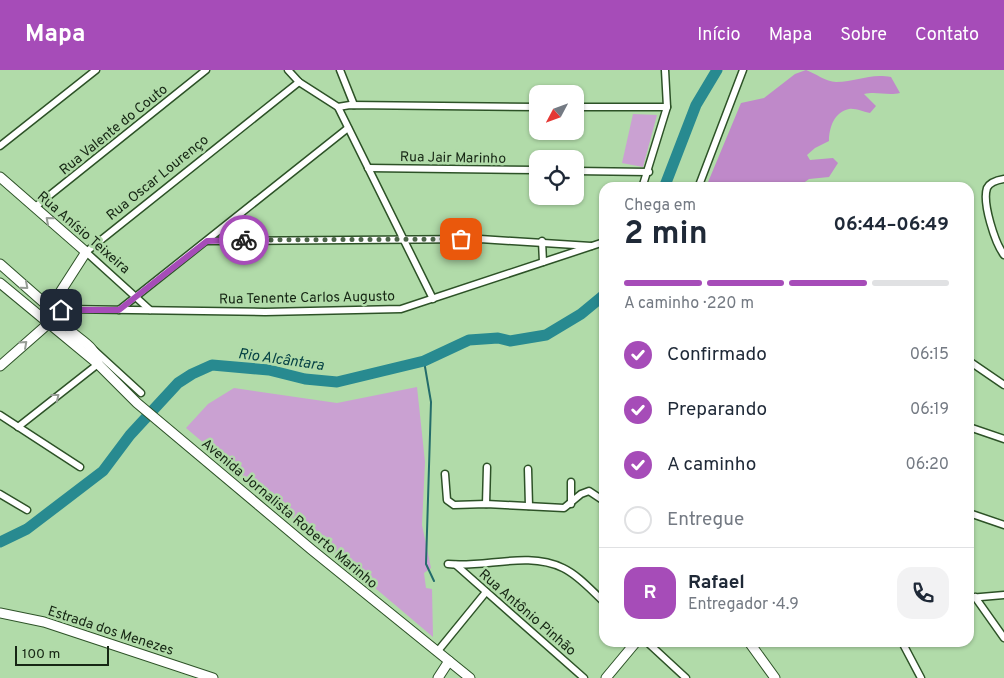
<!DOCTYPE html>
<html lang="pt">
<head>
<meta charset="utf-8">
<style>
	:root { --surface:#fff; --page:#f2f2f3; --text:#1f2937; --muted:#747a83; --line:#e0e1e3; --accent:#a64cb8 }
	body { margin:0; font-family:Overpass,sans-serif; background:var(--page); color:var(--text); height:100vh; display:flex; flex-direction:column; font-size:19px; white-space:nowrap }
	* { box-sizing:border-box; margin:0 }
	p { font-size:16px; color:var(--muted) }
	.icon { flex:none; width:28px; height:28px; fill:none; stroke:currentColor; stroke-width:2; stroke-linecap:round; stroke-linejoin:round }
	.map { position:relative; flex:1; overflow:hidden }
	.details { position:absolute; left:599px; top:112px; width:375px; height:465px; display:flex; flex-direction:column; background:var(--surface); border-radius:15px; box-shadow:0 1px 4px #0004 }
	.details>* { flex:none }
	.needle { width:32px; rotate:229deg }
	.tools { position:absolute; left:529px; top:15px; display:grid; gap:10px }
	.tools a { display:grid; place-items:center; width:55px; height:55px; border-radius:10px; background:var(--surface); box-shadow:0 1px 4px #0004; font-size:25px }
	.scale { position:absolute; left:15px; bottom:12px; width:94px; box-sizing:border-box; padding-left:5px; border:2px solid #162614; border-top:0; font-size:14px; line-height:18px; white-space:nowrap; color:#162614; -webkit-text-stroke:4px #b1dba9; paint-order:stroke }
	.pin { position:absolute; display:grid; place-items:center; width:42px; height:42px; color:#fff; margin:-21px; border-radius:10px; box-shadow:0 2px 8px #0006 }
	.courier { position:absolute; display:grid; place-items:center; width:50px; height:50px; margin:-25px; border:4px solid #a64cb8; border-radius:50%; background:#fff; color:#222; box-shadow:0 1px 6px #0007 }
	.headline em { font-style:normal; font-weight:700 }
	.headline div { display:flex; flex-direction:column-reverse }
	.headline { display:flex; align-items:center; justify-content:space-between; height:85px; padding:0 25px }
	h1 { font-size:32px; font-weight:700; line-height:38px }
	.bar { display:grid; grid-template-columns:repeat(4,1fr); gap:8px 5px; align-content:center; height:60px; padding:0 25px }
	.bar i { height:6px; border-radius:4px; background:var(--line) }
	.bar .active { background:var(--accent) }
	.bar p { grid-column:span 4 }
	.line { display:flex; align-items:center; gap:12px; padding:0 25px; border-top:1px solid var(--line) }
	.line div { flex:1 }
	.round { display:grid; place-items:center; flex:none; width:52px; height:52px; border-radius:15px; background:var(--page) }
	ol { padding:0 25px; list-style:none }
	li { display:flex; align-items:center; gap:15px; height:55px }
	li p { margin-inline-start:auto }
	li .icon { padding:5px; border-radius:50%; background:var(--accent); color:#fff; stroke-width:4 }
	li:last-child { color:var(--muted) }
	li i { width:28px; height:28px; border:2px solid var(--line); border-radius:50% }
	header { display:flex; align-items:center; gap:30px; box-sizing:border-box; height:70px; padding:0 25px; background:var(--accent); color:#fff }
	header strong { font-size:24px }
	nav { display:flex; gap:28px; margin-inline-start:auto; font-size:18px }
	.map>svg:first-child { display:block }
	.green { fill:#caa1d2 }
	.forest { fill:#bf89c9 }
	.lines { fill:none; stroke-linecap:round; stroke-linejoin:round }
	.stream { stroke:#236c6b; stroke-width:2 }
	.river { stroke:#288a90; stroke-width:11 }
	.street-casing { stroke:#2d5227; stroke-width:9 }
	.secondary-casing { stroke:#2d5227; stroke-width:11 }
	.street { stroke:#fff; stroke-width:6 }
	.secondary { stroke:#fff; stroke-width:9 }
	.oneway { stroke:#969d95 }
	.done { stroke:#4c6548; stroke-width:5; stroke-dasharray:0 9 }
	.route { stroke:#a64cb8; stroke-width:6 }
	.labels { text-anchor:middle; stroke-width:5; stroke-linejoin:round; paint-order:stroke }
	.street-label { font-size:14px; fill:#162614; stroke:#b1dba9 }
	.water-label { font-size:15px; font-style:italic; fill:#064245; stroke:#b1dba9 }
</style>
</head>
<body>
<header>
<strong>Mapa</strong>
<nav><a>Início</a><a>Mapa</a><a>Sobre</a><a>Contato</a></nav>
</header>
<div class="map">
<svg width="1004" height="608" viewBox="0 0 1004 608">
	<rect width="100%" height="100%" fill="#b1dba9"/>
	<!-- green -->
	<g class="green">
		<polygon points="633,44 657,45 643,97 622,93"/>
		<polygon points="417,317 425,392 422,455 431,498 424,503 426,518 432,519 433,567 186,358 208,334 234,318 337,333"/>
	</g>
	<!-- forest -->
	<path class="forest" d="M806,0C815,3 826,12 836,12C857,12 869,3 891,7L900,23C887,26 877,21 864,24L876,36L870,43C864,42 855,38 849,39C834,42 829,58 829,71L815,78L807,85L810,90L833,88L838,93L829,107L809,109L798,117H706L741,33L764,28L795,4Z"/>
	<g class="lines">
		<!-- stream -->
		<polyline class="stream" points="424,291 431,332 426,494 434,511"/>
		<!-- river -->
		<g class="river">
			<polyline points="664,118 696,35 717,0"/>
			<polyline points="0,472 27,459 103,401 130,365 178,313 192,304 212,295 269,300 305,309 337,312 424,291 469,270 498,268 510,271 546,265 581,244 604,225"/>
		</g>
		<!-- street casing -->
		<g class="street-casing">
			<g id="street">
				<polyline points="288,0 299,12 338,37 433,229"/>
				<polyline points="340,0 354,35"/>
				<polyline points="338,37 350,35 538,37"/>
				<polyline points="575,37 667,37"/>
				<polyline points="0,76 96,0"/>
				<polyline points="368,98 538,100"/>
				<polyline points="575,101 649,102"/>
				<path d="M1004,109C998,110 990,112 987,118C982,133 995,173 1004,185"/>
				<polyline points="642,118 667,37 665,0"/>
				<polyline points="698,118 743,0"/>
				<polyline points="35,137 206,0"/>
				<polyline points="207,171 480,169 591,176"/>
				<polyline points="542,171 543,192"/>
				<polyline points="61,239 265,242 401,239 604,172"/>
				<polyline points="119,240 348,58"/>
				<polyline points="150,240 86,182 299,12"/>
				<polyline points="94,280 141,323"/>
				<polyline points="969,291 1004,315"/>
				<polyline points="0,345 80,397"/>
				<polyline points="18,357 98,294"/>
				<polyline points="969,357 1004,369"/>
				<polyline points="528,399 529,436"/>
				<polyline points="445,404 447,430 454,435 486,434 564,438 581,424 589,421 604,431"/>
				<polyline points="571,412 571,434"/>
				<polyline points="0,424 27,440"/>
				<polyline points="486,434 487,397"/>
				<polyline points="969,443 1004,455"/>
				<path d="M448,494C486,498 527,481 563,498C578,505 591,520 604,532"/>
				<polyline points="456,495 584,608"/>
				<polyline points="975,527 1004,568"/>
				<polyline points="969,528 1004,525"/>
				<polyline points="647,572 686,608"/>
				<polyline points="902,572 921,608"/>
				<polyline points="437,582 486,522"/>
			</g>
		</g>
		<!-- secondary casing -->
		<g class="secondary-casing">
			<g id="secondary">
				<polyline points="0,107 86,182 50,238"/>
				<polyline points="0,194 50,238 52,244 49,253 0,296"/>
				<polyline points="0,213 98,294 137,333 312,480 470,608"/>
				<path d="M59,227C60,234 60,244 63,251C72,269 96,272 98,294"/>
				<polyline points="0,543 44,552 213,608"/>
				<polyline points="749,572 775,608"/>
				<polyline points="438,608 449,591"/>
				<polyline points="606,608 636,572"/>
			</g>
		</g>
		<!-- street -->
		<use href="#street" class="street"/>
		<!-- secondary -->
		<use href="#secondary" class="secondary"/>
	</g>
	<!-- one-way arrows -->
	<defs><path id="oneway-chevron" d="M-2-3.5L2.5 0L-2 3.5" fill="none" stroke-width="1.6" stroke-linecap="round" stroke-linejoin="round" transform="scale(1.25)"/></defs>
	<g class="oneway">
		<use href="#oneway-chevron" transform="translate(49 150) rotate(-139)"/>
		<use href="#oneway-chevron" transform="translate(25 216) rotate(41)"/>
		<use href="#oneway-chevron" transform="translate(24 274) rotate(-42)"/>
		<use href="#oneway-chevron" transform="translate(56 327) rotate(-38)"/>
	</g>
	<g class="lines">
		<!-- done -->
		<polyline class="done" points="244,170 461,169"/>
		<!-- route -->
		<polyline class="route" points="61,240 119,240 207,171 244,170"/>
	</g>
	<g class="labels">
		<!-- street labels -->
		<g class="street-label">
			<text transform="translate(113 59) rotate(-39)" y="5">Rua Valente do Couto</text>
			<text transform="translate(453 87) rotate(1)" y="5">Rua Jair Marinho</text>
			<text transform="translate(157 107) rotate(-39)" y="5">Rua Oscar Lourenço</text>
			<text transform="translate(84 162) rotate(41)" y="5">Rua Anísio Teixeira</text>
			<text transform="translate(307 227) rotate(-1)" y="5">Rua Tenente Carlos Augusto</text>
			<text transform="translate(290 443) rotate(40)" y="5">Avenida Jornalista Roberto Marinho</text>
			<text transform="translate(528 542) rotate(41)" y="5">Rua Antônio Pinhão</text>
			<text transform="translate(111 560) rotate(18)" y="5">Estrada dos Menezes</text>
		</g>
		<!-- water labels -->
		<g class="water-label">
			<text transform="translate(281 289) rotate(8)" y="5">Rio Alcântara</text>
		</g>
	</g>
</svg>
<div class="tools">
<a><svg class="needle" viewBox="-14 -14 28 28"><path d="M0-13l5 13h-10z" fill="#e53935"/><path d="M0 13l5-13h-10z" fill="#747a83"/></svg></a>
<a><svg class="icon" aria-label="locate" viewBox="0 0 24 24"><circle cx="12" cy="12" r="6"/><path d="M12 2v4M12 18v4M2 12h4M18 12h4"/></svg></a>
</div>
<div class="scale">100 m</div>
<div class="pin" style="left:461px;top:169px;background:#ea580c"><svg class="icon" aria-label="bag" viewBox="0 0 24 24"><path d="M5 8h14l-1 12H6zM9 8a3 3 0 0 1 6 0"/></svg></div>
<div class="pin" style="left:61px;top:240px;background:#1f2937"><svg class="icon" aria-label="home" viewBox="0 0 24 24"><path d="M3 11l9-7 9 7M6 9v11h12V9"/></svg></div>
<div class="courier" style="left:244px;top:170px"><svg class="icon" aria-label="bike" viewBox="0 0 24 24"><circle cx="6" cy="16" r="4"/><circle cx="18" cy="16" r="4"/><path d="M6 16l4-8h5l3 8M10 8l3 8H6M13 5h3"/></svg></div>
<section class="details">
<div class="headline"><div><h1>2 min</h1><p>Chega em</p></div><em>06:44–06:49</em></div>
<div class="bar"><i class="active"></i><i class="active"></i><i class="active"></i><i></i><p>A caminho · 220 m</p></div>
<ol>
<li><svg class="icon" aria-label="check" viewBox="0 0 24 24"><path d="M5 12l5 5 9-10"/></svg>Confirmado<p>06:15</p></li>
<li><svg class="icon" aria-label="check" viewBox="0 0 24 24"><path d="M5 12l5 5 9-10"/></svg>Preparando<p>06:19</p></li>
<li><svg class="icon" aria-label="check" viewBox="0 0 24 24"><path d="M5 12l5 5 9-10"/></svg>A caminho<p>06:20</p></li>
<li><i></i>Entregue</li>
</ol>
<div class="line" style="height:90px"><b class="round" style="background:var(--accent);color:#fff">R</b><div><b>Rafael</b><p>Entregador · 4.9</p></div><a class="round"><svg class="icon" aria-label="phone" viewBox="0 0 24 24"><path d="M5 4h4l2 5-3 2q2 4 5 5l2-3 5 2v4C11 20 4 13 5 4z"/></svg></a></div>
</section>
</div>
</body>
</html>
